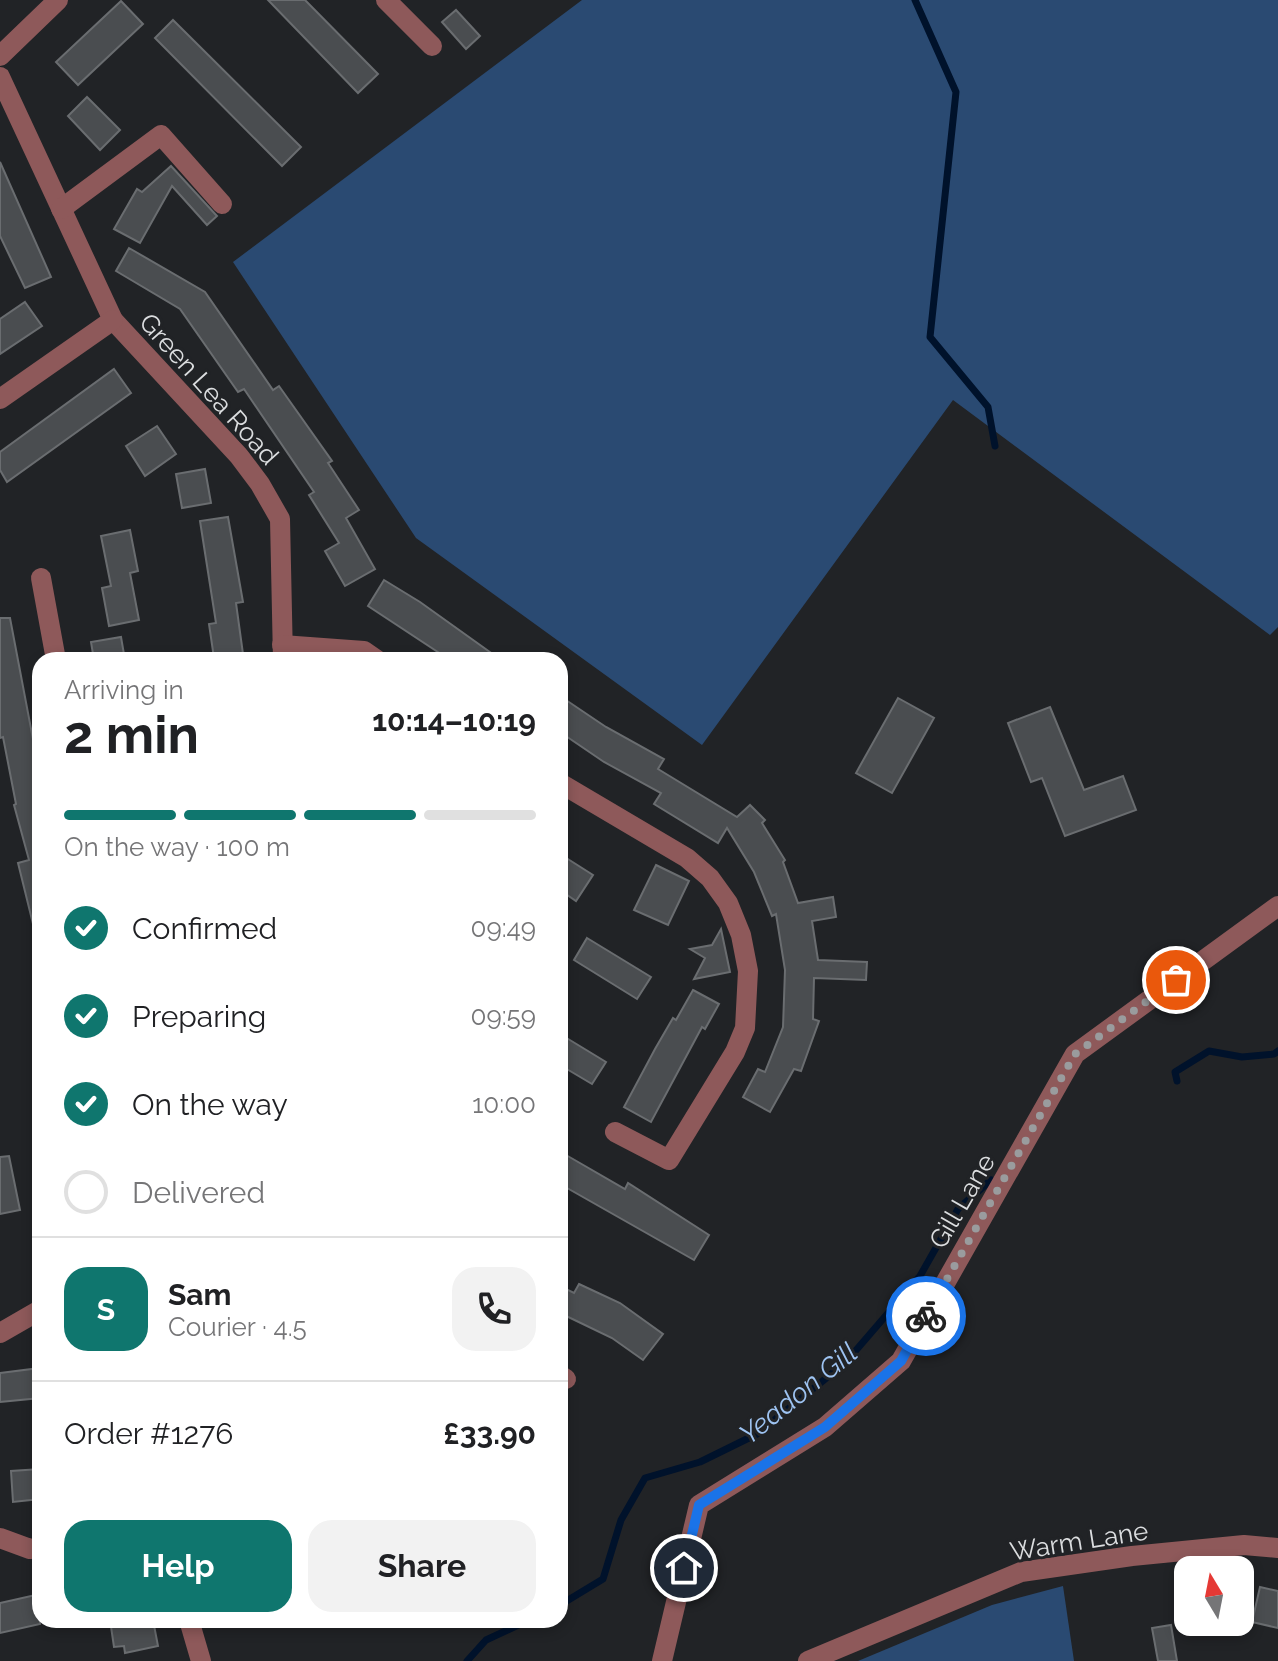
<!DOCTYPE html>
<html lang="en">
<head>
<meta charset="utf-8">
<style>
	:root { --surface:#fff; --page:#f2f2f2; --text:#202124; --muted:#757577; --line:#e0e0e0; --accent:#0f766e }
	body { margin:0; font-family:Raleway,sans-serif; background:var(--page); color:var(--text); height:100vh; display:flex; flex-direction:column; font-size:30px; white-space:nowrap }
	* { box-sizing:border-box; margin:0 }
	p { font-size:26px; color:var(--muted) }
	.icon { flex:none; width:44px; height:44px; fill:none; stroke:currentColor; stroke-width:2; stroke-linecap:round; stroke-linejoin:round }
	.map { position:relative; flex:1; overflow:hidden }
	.side { position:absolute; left:32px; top:652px; width:536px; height:976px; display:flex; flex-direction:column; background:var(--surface); border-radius:24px; box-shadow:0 4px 12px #0003 }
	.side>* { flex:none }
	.needle { width:52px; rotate:350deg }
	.fabs { position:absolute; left:1174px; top:1556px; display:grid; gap:16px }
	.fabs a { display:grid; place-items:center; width:80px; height:80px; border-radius:16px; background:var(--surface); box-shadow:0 4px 12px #0003; font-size:40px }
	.pin { position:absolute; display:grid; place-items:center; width:68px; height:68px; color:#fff; margin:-34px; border:4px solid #fff; border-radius:50%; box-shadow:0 2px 8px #0007 }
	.courier { position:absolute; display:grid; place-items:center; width:80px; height:80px; margin:-40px; border:6px solid #1a73e8; border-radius:50%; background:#fff; color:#222; box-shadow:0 2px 10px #0007 }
	.headline em { font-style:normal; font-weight:700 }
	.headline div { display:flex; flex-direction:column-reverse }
	.headline { display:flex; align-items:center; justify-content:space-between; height:136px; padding:0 32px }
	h1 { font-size:52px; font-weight:700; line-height:60px }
	.bar { display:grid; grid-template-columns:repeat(4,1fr); gap:12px 8px; align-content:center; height:96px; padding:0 32px }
	.bar i { height:10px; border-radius:6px; background:var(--line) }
	.bar .current { background:var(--accent) }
	.bar p { grid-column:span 4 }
	.line { display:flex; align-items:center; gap:20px; padding:0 32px; border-top:2px solid var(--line) }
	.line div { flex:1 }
	.round { display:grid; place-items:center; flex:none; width:84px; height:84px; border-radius:24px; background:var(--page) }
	ol { padding:0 32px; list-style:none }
	li { display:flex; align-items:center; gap:24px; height:88px }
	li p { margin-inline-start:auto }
	li .icon { padding:8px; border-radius:50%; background:var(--accent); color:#fff; stroke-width:4 }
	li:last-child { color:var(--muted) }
	li i { width:44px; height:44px; border:4px solid var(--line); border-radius:50% }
	.primary-button { display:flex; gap:16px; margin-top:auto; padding:16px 32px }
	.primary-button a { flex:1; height:92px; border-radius:24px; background:var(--accent); color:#fff; font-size:32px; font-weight:700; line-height:92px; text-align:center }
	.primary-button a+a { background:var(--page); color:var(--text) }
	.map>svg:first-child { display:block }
	.green { fill:#2a4a72 }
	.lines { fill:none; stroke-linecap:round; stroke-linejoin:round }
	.stream { stroke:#00122b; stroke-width:7 }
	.building { fill:#4a4d50; stroke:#6a6d70; stroke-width:2 }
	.minor { stroke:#8e595a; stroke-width:20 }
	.done { stroke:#9a9c9e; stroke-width:8; stroke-dasharray:0 14.4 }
	.route { stroke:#1a73e8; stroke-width:10 }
	.labels { text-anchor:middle; stroke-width:6; stroke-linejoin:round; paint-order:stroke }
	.street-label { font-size:26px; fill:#dbdddf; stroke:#212326 }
	.water-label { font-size:28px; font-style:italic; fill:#9ec3f1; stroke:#212326 }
</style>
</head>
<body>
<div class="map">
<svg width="1278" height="1661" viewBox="0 0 1278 1661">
	<rect width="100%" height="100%" fill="#212326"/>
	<!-- green -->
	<g class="green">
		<polygon points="582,0 1278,0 1278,627 1270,635 953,400 702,745 416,538 233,262"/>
		<polygon points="1063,1586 1074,1661 858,1661 992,1605"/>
	</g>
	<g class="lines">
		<!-- stream -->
		<g class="stream">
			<polyline points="915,0 956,92 930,337 988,407 995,446"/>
			<polyline points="1177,1081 1175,1072 1209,1051 1242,1057 1274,1054 1278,1051"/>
			<polyline points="560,1605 603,1579 621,1520 645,1478 700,1462 757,1434 845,1363 920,1276 958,1209 991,1180"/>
			<polyline points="467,1661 486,1640 529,1620"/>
		</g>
	</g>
	<!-- building -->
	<g class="building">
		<polygon points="268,0 305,0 378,74 358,93"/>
		<polygon points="121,1 143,24 78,85 56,62"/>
		<polygon points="456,10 480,36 466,49 442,22"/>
		<polygon points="173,20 301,147 282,166 155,38"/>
		<polygon points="87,97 120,130 100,150 68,116"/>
		<polygon points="0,162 51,277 25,288 0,236"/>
		<polygon points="171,166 217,216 207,225 172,186 140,243 114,229 137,189 142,192"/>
		<polygon points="129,248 205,292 273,390 279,386 332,461 328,463 359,510 346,518 375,569 345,586 325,551 339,543 309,495 314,492 244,389 238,392 180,309 116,271"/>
		<polygon points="25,302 42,326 0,354 0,319"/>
		<polygon points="114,369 131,393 7,482 0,470 0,452"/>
		<polygon points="157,426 176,454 145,476 126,446"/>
		<polygon points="205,469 211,503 182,508 176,474"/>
		<polygon points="228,517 243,602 236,603 243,654 214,658 209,624 216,623 200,521"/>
		<polygon points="130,530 138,571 130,573 139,620 109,626 102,588 111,586 101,536"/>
		<polygon points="384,580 420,602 501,660 450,660 368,606"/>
		<polygon points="0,618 10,618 40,776 40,923 33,924 18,863 29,860 14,805 16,804 3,737 0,738"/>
		<polygon points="121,637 125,660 94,660 91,642"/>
		<polygon points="560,696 606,727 664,759 658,769 737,817 750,805 765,820 762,823 785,860 783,862 798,903 833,897 836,917 812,921 818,960 867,962 866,980 814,978 813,1019 819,1021 801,1071 794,1069 770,1112 743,1097 758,1069 765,1072 783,1027 785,970 776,914 772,916 754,872 727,828 718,843 654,804 661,793 604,762 560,732"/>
		<polygon points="898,698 934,718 892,793 856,773"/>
		<polygon points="1050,707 1084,790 1123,776 1136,810 1065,836 1042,778 1031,782 1008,723"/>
		<polygon points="560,854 593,875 576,901 560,890"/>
		<polygon points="656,865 689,881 668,925 634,910"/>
		<polygon points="721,929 730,972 694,979 705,958 690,949 712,945"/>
		<polygon points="587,938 651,977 637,999 574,960"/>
		<polygon points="693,990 719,1004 705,1029 702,1027 651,1122 624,1107 655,1049 673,1018 676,1020"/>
		<polygon points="560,1034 606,1062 592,1084 560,1065"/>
		<polygon points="566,1155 625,1189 628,1183 709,1235 694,1260 560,1184 560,1165"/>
		<polygon points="9,1156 20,1210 0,1214 0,1157"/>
		<polygon points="579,1284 620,1303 663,1334 643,1360 612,1338 560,1313 560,1286 574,1293"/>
		<polygon points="40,1368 40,1398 0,1402 0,1373"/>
		<polygon points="40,1469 40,1499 13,1502 11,1471"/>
		<polygon points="1260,1587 1278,1591 1278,1628 1252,1622"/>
		<polygon points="40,1594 40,1624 0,1633 0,1603"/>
		<polygon points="110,1620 153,1620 158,1646 125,1653 124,1646 114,1647"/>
		<polygon points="1171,1625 1177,1661 1158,1661 1152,1628"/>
	</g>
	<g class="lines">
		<!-- minor -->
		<g class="minor">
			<polyline points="386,0 432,46"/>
			<polyline points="0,56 58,0"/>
			<polyline points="0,77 113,320 239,456 260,484 280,519 283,660"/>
			<polyline points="61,209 161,135 222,204"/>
			<polyline points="0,399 113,320"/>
			<polyline points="41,578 56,660"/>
			<polyline points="282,645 364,651 377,660"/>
			<polyline points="560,783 687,858 710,878 728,903 741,935 748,971 745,1028 735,1052 669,1160 615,1132"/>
			<polyline points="0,1333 40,1310"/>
			<polyline points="560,1375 566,1379"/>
			<polyline points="0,1538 30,1549 40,1548"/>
			<polyline points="189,1620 201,1661"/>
			<polyline points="662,1661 699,1505 825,1427 901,1361 1075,1054 1278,906"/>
			<polyline points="808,1661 1021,1572 1132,1556 1244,1545 1278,1548"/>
		</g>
	</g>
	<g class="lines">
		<!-- done -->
		<polyline class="done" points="926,1316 1075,1054 1176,980"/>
		<!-- route -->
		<polyline class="route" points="684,1568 699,1505 825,1427 901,1361 926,1316"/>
	</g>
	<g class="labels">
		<!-- street labels -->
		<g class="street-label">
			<text transform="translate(209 389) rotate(48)" y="9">Green Lea Road</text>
			<text transform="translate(962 1201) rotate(-60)" y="9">Gill Lane</text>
			<text transform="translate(1079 1541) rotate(-9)" y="9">Warm Lane</text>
		</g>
		<!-- water labels -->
		<g class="water-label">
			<text transform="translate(798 1393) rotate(-39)" y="10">Yeadon Gill</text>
		</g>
	</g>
</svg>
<div class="fabs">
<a><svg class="needle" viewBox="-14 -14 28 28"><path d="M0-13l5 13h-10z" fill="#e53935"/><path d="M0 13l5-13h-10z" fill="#757577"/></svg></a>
</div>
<div class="pin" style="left:1176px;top:980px;background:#ea580c"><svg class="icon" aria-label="bag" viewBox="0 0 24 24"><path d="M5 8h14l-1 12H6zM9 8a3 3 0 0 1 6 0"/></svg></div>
<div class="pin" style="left:684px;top:1568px;background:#1f2937"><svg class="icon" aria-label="home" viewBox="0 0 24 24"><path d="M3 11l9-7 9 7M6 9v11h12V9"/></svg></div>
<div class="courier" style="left:926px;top:1316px"><svg class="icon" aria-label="bike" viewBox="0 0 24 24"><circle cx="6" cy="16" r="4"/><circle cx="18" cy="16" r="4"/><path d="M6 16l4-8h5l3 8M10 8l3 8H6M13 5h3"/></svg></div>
<section class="side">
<div class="headline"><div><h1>2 min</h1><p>Arriving in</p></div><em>10:14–10:19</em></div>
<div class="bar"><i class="current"></i><i class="current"></i><i class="current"></i><i></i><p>On the way · 100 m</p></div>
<ol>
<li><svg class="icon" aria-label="check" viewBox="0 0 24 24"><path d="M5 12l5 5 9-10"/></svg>Confirmed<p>09:49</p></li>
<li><svg class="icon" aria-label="check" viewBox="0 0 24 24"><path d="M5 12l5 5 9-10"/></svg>Preparing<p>09:59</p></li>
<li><svg class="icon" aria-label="check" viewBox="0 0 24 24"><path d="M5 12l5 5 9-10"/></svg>On the way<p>10:00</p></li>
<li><i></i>Delivered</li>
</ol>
<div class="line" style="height:144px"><b class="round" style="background:var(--accent);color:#fff">S</b><div><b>Sam</b><p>Courier · 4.5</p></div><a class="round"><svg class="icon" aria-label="phone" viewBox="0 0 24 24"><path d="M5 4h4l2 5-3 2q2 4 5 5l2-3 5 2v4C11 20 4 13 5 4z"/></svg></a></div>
<div class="line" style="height:104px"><div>Order #1276</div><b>£33.90</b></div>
<div class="primary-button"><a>Help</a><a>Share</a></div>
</section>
</div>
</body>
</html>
